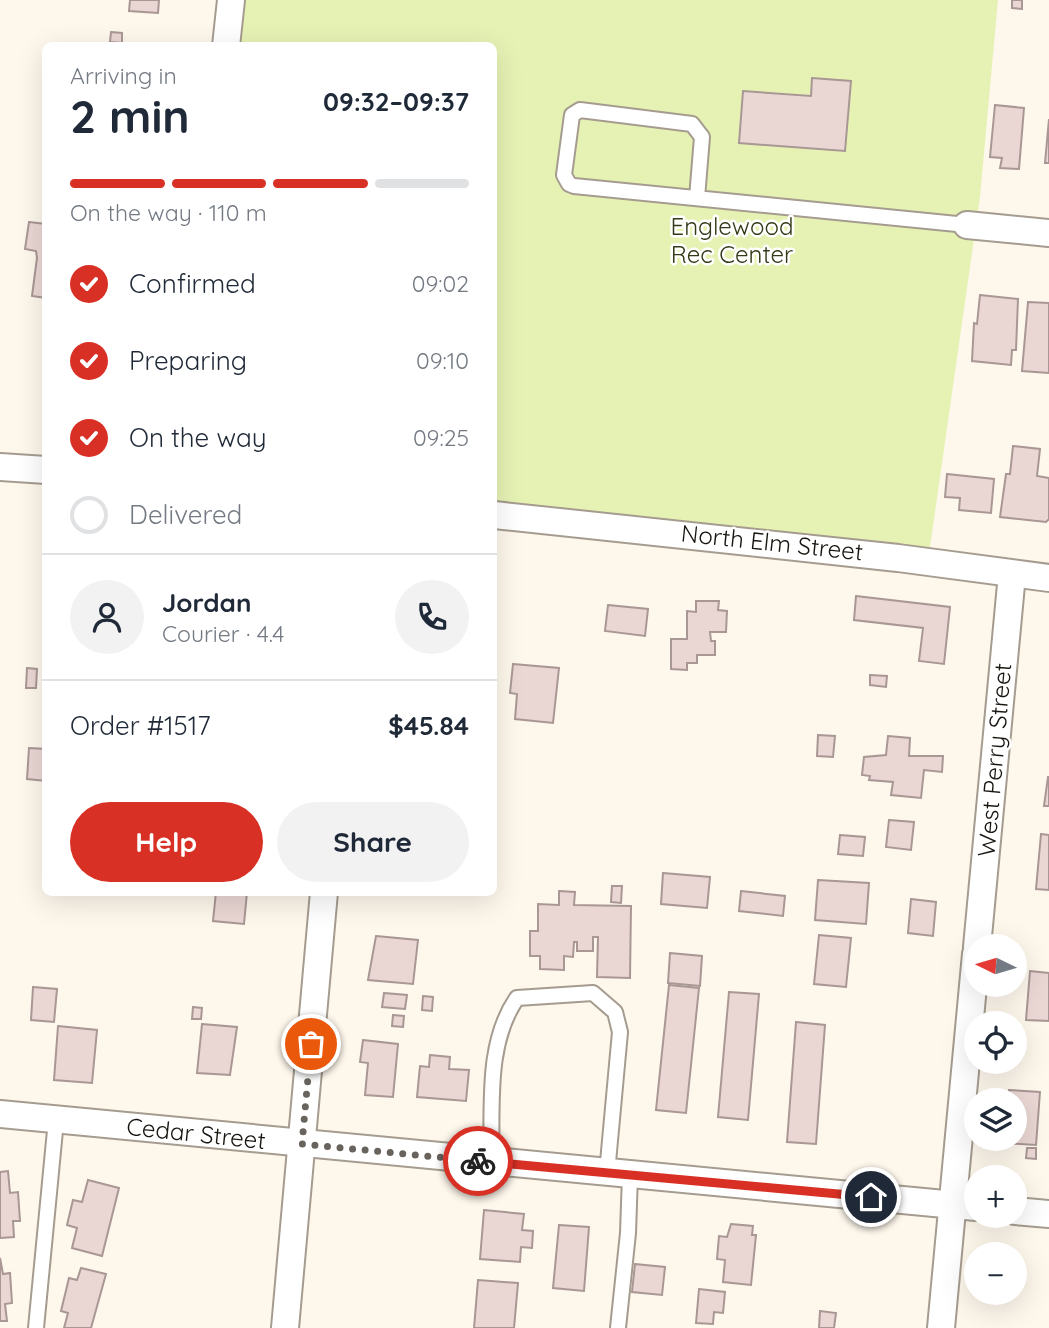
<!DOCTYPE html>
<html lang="en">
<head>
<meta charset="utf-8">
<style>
	:root { --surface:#fff; --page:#f2f2f3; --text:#1f2937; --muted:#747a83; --line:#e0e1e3; --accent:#d93025 }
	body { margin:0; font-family:Quicksand,sans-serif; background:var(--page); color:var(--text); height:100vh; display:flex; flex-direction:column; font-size:26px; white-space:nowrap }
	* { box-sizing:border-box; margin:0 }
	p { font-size:23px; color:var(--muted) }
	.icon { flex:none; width:38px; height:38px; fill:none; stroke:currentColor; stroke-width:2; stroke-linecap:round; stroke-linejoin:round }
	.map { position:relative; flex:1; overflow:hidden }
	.details { position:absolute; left:42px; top:42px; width:455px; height:854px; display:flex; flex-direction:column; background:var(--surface); border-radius:10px; box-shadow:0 7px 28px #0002 }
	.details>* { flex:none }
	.needle { width:46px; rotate:275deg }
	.fabs { position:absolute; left:964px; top:934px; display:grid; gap:14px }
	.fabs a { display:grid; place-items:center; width:63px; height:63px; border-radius:50%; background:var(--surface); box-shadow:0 7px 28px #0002; font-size:35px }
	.pin { position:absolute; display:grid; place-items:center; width:60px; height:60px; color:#fff; margin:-30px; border:4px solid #fff; border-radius:50%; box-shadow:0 2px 7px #0007 }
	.courier { position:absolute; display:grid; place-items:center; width:70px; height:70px; margin:-35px; border:5px solid #d93025; border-radius:50%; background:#fff; color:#222; box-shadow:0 2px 9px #0007 }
	.head em { font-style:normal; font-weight:700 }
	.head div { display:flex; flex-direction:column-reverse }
	.head { display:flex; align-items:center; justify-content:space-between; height:119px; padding:0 28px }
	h1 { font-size:46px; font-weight:700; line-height:52px }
	.bar { display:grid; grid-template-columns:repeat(4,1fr); gap:10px 7px; align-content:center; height:84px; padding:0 28px }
	.bar i { height:9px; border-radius:5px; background:var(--line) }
	.bar .on { background:var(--accent) }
	.bar p { grid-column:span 4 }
	.line { display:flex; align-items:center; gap:18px; padding:0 28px; border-top:2px solid var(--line) }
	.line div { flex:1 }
	.round { display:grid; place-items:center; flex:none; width:74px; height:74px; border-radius:37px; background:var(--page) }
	ol { padding:0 28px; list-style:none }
	li { display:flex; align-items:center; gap:21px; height:77px }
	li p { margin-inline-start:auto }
	li .icon { padding:7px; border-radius:50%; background:var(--accent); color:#fff; stroke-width:4 }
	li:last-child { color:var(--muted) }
	li i { width:38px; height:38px; border:4px solid var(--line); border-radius:50% }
	.primary-button { display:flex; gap:14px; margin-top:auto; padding:14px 28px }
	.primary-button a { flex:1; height:80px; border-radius:42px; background:var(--accent); color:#fff; font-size:28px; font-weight:700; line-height:80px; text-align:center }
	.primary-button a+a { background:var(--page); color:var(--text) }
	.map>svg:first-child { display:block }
	.green { fill:#e6f2b4 }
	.building { fill:#ead7d4; stroke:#a99795; stroke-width:2 }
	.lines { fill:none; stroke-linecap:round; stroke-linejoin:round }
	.service-casing { stroke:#a59c8f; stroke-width:18 }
	.minor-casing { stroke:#a59c8f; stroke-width:30 }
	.service { stroke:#fff; stroke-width:14 }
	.minor { stroke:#fff; stroke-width:26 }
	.done { stroke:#68645d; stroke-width:7; stroke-dasharray:0 12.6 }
	.route { stroke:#d93025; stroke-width:9 }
	.labels { text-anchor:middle; stroke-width:5; stroke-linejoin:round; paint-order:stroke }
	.park-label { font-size:24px; fill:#343a17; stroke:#fff }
	.street-label { font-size:24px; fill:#181510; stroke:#fff }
</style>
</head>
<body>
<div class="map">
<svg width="1049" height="1328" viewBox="0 0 1049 1328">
	<rect width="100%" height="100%" fill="#fef7ec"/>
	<!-- green -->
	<polygon class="green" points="231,0 998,0 980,197 928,561 494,515 494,46 226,46"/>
	<!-- building -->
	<g class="building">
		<polygon points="130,0 159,0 158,13 129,11"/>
		<polygon points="1012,0 1022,0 1022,9 1012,8"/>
		<polygon points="111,32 122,33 122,43 110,42"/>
		<polygon points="812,78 851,81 845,151 739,143 743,91 811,96"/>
		<polygon points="995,105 1024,108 1019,169 1000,168 1002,158 990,157"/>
		<polygon points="1049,119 1049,163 1045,163"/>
		<polygon points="29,222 46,224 46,298 32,296 37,258 36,251 25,249"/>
		<polygon points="980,295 1018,299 1016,350 1012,350 1011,365 972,361 974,323 977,324"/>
		<polygon points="1028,302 1049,303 1049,373 1022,371"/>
		<polygon points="1013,446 1040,449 1037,476 1049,478 1049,519 1046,522 1000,517 1006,474 1010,474"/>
		<polygon points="947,474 994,479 991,513 959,510 960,498 945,497"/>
		<polygon points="856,596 950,607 944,664 919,661 923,628 854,620"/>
		<polygon points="696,601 719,601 718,610 727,611 726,632 710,632 711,641 715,641 715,655 697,655 697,663 687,663 687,670 671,669 671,639 687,639 687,611 696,612"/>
		<polygon points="608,605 648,609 645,636 605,631"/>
		<polygon points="513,664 559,668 553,723 515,719 517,694 510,693"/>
		<polygon points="27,668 37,669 36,688 26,688"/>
		<polygon points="870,675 887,676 886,687 870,685"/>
		<polygon points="818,735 835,736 833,757 817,756"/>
		<polygon points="888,736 910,738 909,756 943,756 942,772 924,770 921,798 891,795 893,782 869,780 870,776 862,775 864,757 886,755"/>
		<polygon points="29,748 46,749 46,781 27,779"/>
		<polygon points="1048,777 1049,777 1049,806 1044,806"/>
		<polygon points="889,820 914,822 911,850 886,847"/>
		<polygon points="1041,834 1049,835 1049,890 1036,889"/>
		<polygon points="840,835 865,837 863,856 838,854"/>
		<polygon points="663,873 710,877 707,908 661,904"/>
		<polygon points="818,880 869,883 866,924 815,920"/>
		<polygon points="612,886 622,886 621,903 611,902"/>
		<polygon points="559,891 575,892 574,905 631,906 630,978 597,977 598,937 593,937 593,951 577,951 577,942 574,942 573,957 564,956 564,970 540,969 540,956 530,956 530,931 538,931 538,904 559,905"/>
		<polygon points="741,891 785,896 783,916 739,911"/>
		<polygon points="216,892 247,892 244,924 213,921"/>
		<polygon points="911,899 936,902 933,936 908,933"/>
		<polygon points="819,935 851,938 846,987 814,984"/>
		<polygon points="376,936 418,940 413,984 368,980"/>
		<polygon points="670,953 702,956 700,986 668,983"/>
		<polygon points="1030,971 1049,973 1049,1021 1026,1020"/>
		<polygon points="669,985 699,988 686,1113 656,1110"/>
		<polygon points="33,987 57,989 54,1022 31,1020"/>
		<polygon points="729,992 759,994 748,1120 718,1117"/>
		<polygon points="384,993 407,995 405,1009 382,1007"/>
		<polygon points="423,996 433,997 432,1011 422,1010"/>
		<polygon points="193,1007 202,1008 201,1019 192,1019"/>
		<polygon points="393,1015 404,1016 403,1027 392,1026"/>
		<polygon points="796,1022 825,1025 816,1144 787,1142"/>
		<polygon points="202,1024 237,1027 230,1075 197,1073"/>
		<polygon points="58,1026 97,1030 92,1083 54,1080"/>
		<polygon points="363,1040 398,1044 393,1097 365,1095 368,1063 360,1062"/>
		<polygon points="430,1055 450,1057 449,1069 469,1070 466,1101 417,1097 420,1066 429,1067"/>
		<polygon points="1009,1090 1040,1092 1036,1145 1004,1143 1004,1139 1015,1139 1015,1101 1008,1101"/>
		<polygon points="1027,1148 1036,1148 1036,1159 1026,1158"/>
		<polygon points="8,1171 10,1193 18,1192 20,1221 13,1221 14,1237 0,1238 0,1172"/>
		<polygon points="88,1180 119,1188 102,1256 72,1248 77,1228 67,1225 73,1200 82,1202"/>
		<polygon points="484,1210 524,1214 522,1230 533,1231 532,1248 521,1247 520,1262 480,1259"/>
		<polygon points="731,1224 753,1226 752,1235 756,1235 751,1285 723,1282 725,1260 717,1259 719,1236 727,1237"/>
		<polygon points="559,1225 589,1227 584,1291 553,1288"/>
		<polygon points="0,1258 3,1274 10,1273 12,1303 5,1304 7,1321 0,1321"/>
		<polygon points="635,1264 665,1267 662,1295 632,1292"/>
		<polygon points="81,1268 106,1274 91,1328 64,1328 68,1313 61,1311 69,1278 77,1280"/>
		<polygon points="478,1280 518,1283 514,1328 474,1328"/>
		<polygon points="699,1289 725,1292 723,1313 714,1312 713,1324 696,1323"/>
		<polygon points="820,1311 836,1313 834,1328 819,1328"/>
	</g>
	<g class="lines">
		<!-- service casing -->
		<g class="service-casing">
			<g id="service">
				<polyline points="697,198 702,137 692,124 580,110 572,115 564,175 569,184 574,186 967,225"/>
				<path d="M491,1162C493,1108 485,1044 517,998L593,993L615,1012L620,1032L607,1173"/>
				<polyline points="36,1328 56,1120"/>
				<polyline points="618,1328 628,1233 630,1175"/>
			</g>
		</g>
		<!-- minor casing -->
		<g class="minor-casing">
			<g id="minor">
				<polyline points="226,46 231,0"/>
				<polyline points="967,225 1049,233"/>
				<polyline points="0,467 46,470"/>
				<polyline points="494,515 898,558 1049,578"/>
				<polyline points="977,947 1012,574"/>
				<polyline points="0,1114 976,1207"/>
				<polyline points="1015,1211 1049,1214"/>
				<polyline points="285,1328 324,892"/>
				<polyline points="941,1328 976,954"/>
			</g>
		</g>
		<!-- service -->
		<use href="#service" class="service"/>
		<!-- minor -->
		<use href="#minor" class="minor"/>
	</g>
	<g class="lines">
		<!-- done -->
		<polyline class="done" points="311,1044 302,1144 478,1161"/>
		<!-- route -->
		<polyline class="route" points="478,1161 871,1197"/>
	</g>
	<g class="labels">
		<!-- park labels -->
		<g class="park-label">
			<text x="732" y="235">Englewood<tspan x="732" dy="28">Rec Center</tspan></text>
		</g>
		<!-- street labels -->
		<g class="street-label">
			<text transform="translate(772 543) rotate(6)" y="8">North Elm Street</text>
			<text transform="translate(995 760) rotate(-85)" y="8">West Perry Street</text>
			<text transform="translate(196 1134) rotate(6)" y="8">Cedar Street</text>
		</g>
	</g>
</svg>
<div class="fabs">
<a><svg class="needle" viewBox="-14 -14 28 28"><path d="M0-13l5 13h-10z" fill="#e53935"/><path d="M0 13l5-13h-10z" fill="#747a83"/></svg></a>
<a><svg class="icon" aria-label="locate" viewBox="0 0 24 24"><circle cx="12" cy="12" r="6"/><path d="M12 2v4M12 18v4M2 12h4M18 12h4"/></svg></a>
<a><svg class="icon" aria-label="layers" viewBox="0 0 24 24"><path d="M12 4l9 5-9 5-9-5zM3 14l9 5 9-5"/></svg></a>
<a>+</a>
<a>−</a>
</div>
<div class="pin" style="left:311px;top:1044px;background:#ea580c"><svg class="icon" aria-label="bag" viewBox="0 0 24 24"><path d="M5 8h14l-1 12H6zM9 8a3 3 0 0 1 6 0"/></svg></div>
<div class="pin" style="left:871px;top:1197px;background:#1f2937"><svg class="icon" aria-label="home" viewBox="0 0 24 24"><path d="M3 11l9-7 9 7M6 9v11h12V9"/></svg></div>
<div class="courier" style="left:478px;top:1161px"><svg class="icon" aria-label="bike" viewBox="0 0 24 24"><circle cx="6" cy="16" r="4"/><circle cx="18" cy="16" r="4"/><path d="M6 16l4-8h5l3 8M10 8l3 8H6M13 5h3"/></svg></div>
<section class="details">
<div class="head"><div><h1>2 min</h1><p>Arriving in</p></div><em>09:32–09:37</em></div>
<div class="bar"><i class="on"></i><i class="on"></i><i class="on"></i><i></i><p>On the way · 110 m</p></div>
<ol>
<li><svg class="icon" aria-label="check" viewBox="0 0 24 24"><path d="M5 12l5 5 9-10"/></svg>Confirmed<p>09:02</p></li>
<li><svg class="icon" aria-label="check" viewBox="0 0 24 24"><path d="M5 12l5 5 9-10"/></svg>Preparing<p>09:10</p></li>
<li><svg class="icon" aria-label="check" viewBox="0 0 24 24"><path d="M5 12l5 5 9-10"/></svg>On the way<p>09:25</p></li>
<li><i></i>Delivered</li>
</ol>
<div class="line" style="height:126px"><a class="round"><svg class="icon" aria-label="person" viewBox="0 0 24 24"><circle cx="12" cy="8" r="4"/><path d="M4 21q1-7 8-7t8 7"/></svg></a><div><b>Jordan</b><p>Courier · 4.4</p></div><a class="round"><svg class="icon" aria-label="phone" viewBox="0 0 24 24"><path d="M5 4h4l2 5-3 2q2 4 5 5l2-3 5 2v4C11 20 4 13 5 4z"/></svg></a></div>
<div class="line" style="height:91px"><div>Order #1517</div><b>$45.84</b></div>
<div class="primary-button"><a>Help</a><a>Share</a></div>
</section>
</div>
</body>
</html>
